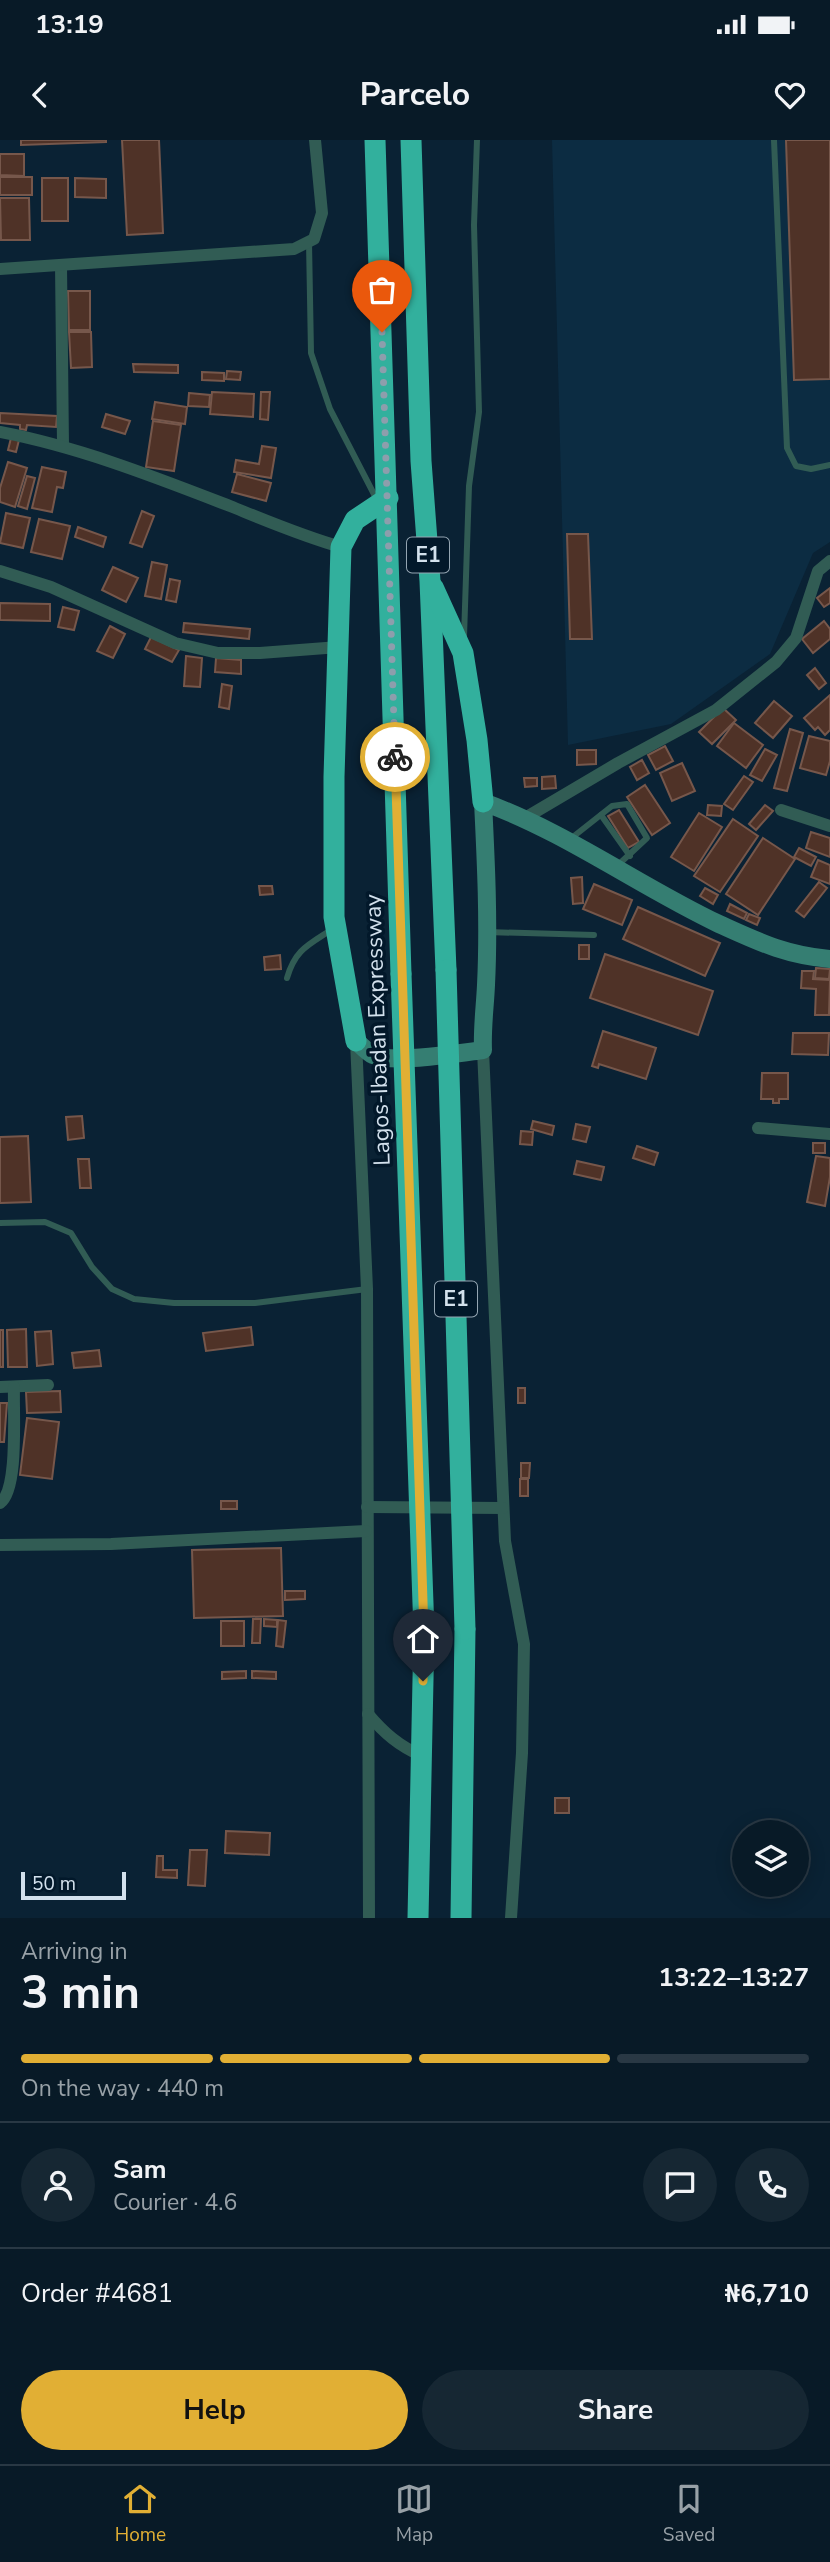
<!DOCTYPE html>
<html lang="en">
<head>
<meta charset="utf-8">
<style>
	:root { --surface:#081a27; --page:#162733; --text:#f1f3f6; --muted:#98a1a7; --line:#293844; --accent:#e1af34 }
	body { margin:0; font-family:"Nunito Sans",sans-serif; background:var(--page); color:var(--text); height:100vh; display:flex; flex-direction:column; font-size:26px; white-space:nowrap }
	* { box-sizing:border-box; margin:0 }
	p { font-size:23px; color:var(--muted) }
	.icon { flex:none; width:38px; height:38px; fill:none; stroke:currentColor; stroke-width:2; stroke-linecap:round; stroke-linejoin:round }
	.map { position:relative; height:1778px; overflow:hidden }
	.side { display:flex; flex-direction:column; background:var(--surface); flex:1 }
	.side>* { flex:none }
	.controls { position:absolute; left:732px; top:1680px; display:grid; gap:14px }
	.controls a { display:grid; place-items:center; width:77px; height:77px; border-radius:50%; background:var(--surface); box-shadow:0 4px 18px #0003,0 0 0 2px var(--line); font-size:35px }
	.scale { position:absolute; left:21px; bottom:18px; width:105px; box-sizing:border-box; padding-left:7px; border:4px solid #d3e1ed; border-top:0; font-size:19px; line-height:24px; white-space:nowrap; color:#d3e1ed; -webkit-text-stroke:5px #02182a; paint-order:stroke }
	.pin { position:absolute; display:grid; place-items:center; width:60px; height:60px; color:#fff; margin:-72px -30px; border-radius:50% 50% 50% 0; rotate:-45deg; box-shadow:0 0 7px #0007 }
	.pin .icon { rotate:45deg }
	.courier { position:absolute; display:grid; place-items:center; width:70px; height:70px; margin:-35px; border:5px solid #e1af34; border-radius:50%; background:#fff; color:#222; box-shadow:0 2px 9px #0007 }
	.head em { font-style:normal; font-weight:700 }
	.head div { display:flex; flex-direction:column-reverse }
	.head { display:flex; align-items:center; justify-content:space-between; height:119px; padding:0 21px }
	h1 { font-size:46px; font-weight:700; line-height:52px }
	.bar { display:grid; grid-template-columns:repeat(4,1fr); gap:10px 7px; align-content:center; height:84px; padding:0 21px }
	.bar i { height:9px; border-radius:5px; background:var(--line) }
	.bar .active { background:var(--accent) }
	.bar p { grid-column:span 4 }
	.line { display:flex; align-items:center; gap:18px; padding:0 21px; border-top:2px solid var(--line) }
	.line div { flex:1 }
	.round { display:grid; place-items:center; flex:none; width:74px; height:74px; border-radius:37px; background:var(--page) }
	.button { display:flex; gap:14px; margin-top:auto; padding:14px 21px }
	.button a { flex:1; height:80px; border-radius:42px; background:var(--accent); color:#111; font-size:28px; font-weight:700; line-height:80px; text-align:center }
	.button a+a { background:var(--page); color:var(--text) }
	.status { display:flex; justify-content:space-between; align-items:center; height:49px; padding:0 35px; background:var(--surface); direction:ltr }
	.status svg { height:19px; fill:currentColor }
	header { display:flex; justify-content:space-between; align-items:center; height:91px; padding:0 21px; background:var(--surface); font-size:32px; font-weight:700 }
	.tab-bar { display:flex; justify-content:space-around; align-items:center; height:98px; border-top:2px solid var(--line); background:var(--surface); font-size:19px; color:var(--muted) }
	.tab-bar a { display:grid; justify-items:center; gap:4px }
	.tab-bar .active { color:var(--accent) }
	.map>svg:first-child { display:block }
	.built { fill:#0c2c42 }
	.building { fill:#4f3227; stroke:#76574b; stroke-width:2 }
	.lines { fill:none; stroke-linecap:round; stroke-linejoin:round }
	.lane { stroke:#315c54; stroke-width:6 }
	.street { stroke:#315c54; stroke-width:12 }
	.secondary { stroke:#357e72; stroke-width:18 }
	.highway { stroke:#32b09d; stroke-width:21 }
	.highway-bridge { stroke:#32b09d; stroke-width:21 }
	.done { stroke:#8d9eac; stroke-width:7; stroke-dasharray:0 12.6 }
	.route { stroke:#e1af34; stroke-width:9 }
	.labels { text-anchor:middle; stroke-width:7; stroke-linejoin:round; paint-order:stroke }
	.shield { fill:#02182a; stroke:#94a5b2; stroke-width:2 }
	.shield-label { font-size:21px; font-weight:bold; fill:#d3e1ed }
	.street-label { font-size:23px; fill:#d3e1ed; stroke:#02182a }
</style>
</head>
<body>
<div class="status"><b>13:19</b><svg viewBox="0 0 49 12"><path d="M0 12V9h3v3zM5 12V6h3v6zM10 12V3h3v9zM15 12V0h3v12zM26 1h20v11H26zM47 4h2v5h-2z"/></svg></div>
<header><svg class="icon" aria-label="back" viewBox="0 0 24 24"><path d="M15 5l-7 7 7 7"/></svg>Parcelo<svg class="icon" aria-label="heart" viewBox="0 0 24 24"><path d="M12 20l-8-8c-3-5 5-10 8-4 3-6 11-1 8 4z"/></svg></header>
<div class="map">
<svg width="830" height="1778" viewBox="0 0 830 1778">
	<rect width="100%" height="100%" fill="#0a2234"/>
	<!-- built -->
	<polygon class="built" points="552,0 830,0 830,402 813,413 770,514 671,584 568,605"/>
	<!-- building -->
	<g class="building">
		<polygon points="21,0 106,0 106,2 21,5"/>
		<polygon points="122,0 159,0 163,93 127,95"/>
		<polygon points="830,0 830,239 794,240 786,0"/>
		<polygon points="0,14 24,14 24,36 0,35"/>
		<rect x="0" y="37" width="32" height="18"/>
		<rect x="42" y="38" width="26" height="43"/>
		<polygon points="75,38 106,39 106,58 75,57"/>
		<polygon points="0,58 29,58 30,100 1,100"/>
		<polygon points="68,151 90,151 90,190 69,190"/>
		<polygon points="69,192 91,192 92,227 71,228"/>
		<polygon points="133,224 178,225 178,233 134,232"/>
		<polygon points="227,231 241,232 240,240 226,239"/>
		<polygon points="202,232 224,233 224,241 202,240"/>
		<polygon points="212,252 254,254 253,277 210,274"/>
		<polygon points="261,252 270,252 268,280 260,279"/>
		<polygon points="189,253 210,255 209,267 188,266"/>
		<polygon points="155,262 187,267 185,284 152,279"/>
		<polygon points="0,273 57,276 56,287 27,285 26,290 20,289 20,285 0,283"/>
		<polygon points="106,274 130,281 125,294 102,287"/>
		<polygon points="153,281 181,285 174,331 146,327"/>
		<polygon points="11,298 19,300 16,312 8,310"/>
		<polygon points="262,306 276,308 271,338 234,332 236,320 259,324"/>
		<polygon points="8,322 27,328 15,367 0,362 0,348"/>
		<polygon points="42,327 66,332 63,348 57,347 52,372 32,368"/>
		<polygon points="237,334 271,343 266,361 232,352"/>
		<polygon points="27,336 35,338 27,369 18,366"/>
		<polygon points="142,371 154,376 142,407 130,403"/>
		<polygon points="6,373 30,378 23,408 0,403"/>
		<polygon points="39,379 70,386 62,419 31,412"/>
		<polygon points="78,387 106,397 103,407 75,397"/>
		<polygon points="567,394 588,394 592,499 570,499"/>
		<polygon points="152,422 167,425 161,459 145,456"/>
		<polygon points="113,427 138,438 126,462 102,450"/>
		<polygon points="170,439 180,441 176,462 166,460"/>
		<polygon points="830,448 830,463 824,467 817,458"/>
		<polygon points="0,463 50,464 50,481 0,480"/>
		<polygon points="63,467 79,471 74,490 58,487"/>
		<polygon points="824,481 830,489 830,499 813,513 802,499"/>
		<polygon points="184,483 250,489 249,499 183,492"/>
		<polygon points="110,486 125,494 113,518 97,511"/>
		<polygon points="151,497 179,510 172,522 145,509"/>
		<polygon points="186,516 202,518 200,547 184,546"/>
		<polygon points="216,518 241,520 241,534 215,532"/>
		<polygon points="815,528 826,543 819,549 807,535"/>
		<polygon points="222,544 232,546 229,569 219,567"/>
		<polygon points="830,555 830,590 825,595 818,587 815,590 804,578"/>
		<polygon points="774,561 792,576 773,598 755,583"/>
		<polygon points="723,568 736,580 712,604 699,592"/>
		<polygon points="734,583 763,605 746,628 717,606"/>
		<polygon points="790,589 803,593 787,651 774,648"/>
		<polygon points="809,596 830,601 830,621 826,635 800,628"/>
		<polygon points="665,606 673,621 656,630 648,615"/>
		<polygon points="765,609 777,615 762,641 750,635"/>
		<polygon points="577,610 596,610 596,624 577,625"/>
		<polygon points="642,620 649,633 637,640 630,627"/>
		<polygon points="682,623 695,651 672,661 660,633"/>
		<polygon points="555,636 556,648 542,649 542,637"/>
		<polygon points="744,636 753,642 733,670 724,664"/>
		<polygon points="524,638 537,638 537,646 525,647"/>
		<polygon points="645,645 670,683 652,695 627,657"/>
		<polygon points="708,665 722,666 721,676 707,675"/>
		<polygon points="765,665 773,671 756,690 749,684"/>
		<polygon points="619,670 639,702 628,708 608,676"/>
		<polygon points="699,673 722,687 694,731 671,717"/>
		<polygon points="733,679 758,696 720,752 694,736"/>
		<polygon points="811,692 830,698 830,717 806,708"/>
		<polygon points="763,698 795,719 758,775 726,754"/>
		<polygon points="799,708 816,717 811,726 794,717"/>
		<polygon points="818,720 830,725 830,744 811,737"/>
		<polygon points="582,737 583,763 573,764 571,738"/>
		<polygon points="819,742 827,748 804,777 796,771"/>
		<polygon points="594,744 632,760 622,785 583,769"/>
		<polygon points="259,746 272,746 273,754 260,755"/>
		<polygon points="705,748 718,755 713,764 700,756"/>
		<polygon points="730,764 747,773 744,779 727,771"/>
		<polygon points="638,767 720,803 705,836 623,799"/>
		<polygon points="749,774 760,778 757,785 746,780"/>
		<rect x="579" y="805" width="10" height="14"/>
		<polygon points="605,814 713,851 698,895 590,858"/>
		<polygon points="280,815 281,829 265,830 264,817"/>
		<polygon points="816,828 830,829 829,839 815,838"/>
		<polygon points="802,831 814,831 813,839 830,840 829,875 815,875 816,849 801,848"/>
		<polygon points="603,891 656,908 646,939 599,924 598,928 592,926"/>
		<polygon points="793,893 829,893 828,915 792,914"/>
		<polygon points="762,933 788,933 788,959 779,959 779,963 773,963 773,959 761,959"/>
		<polygon points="82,976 84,998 68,1000 66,977"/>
		<polygon points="533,981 554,986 552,995 531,989"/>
		<polygon points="576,984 590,987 586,1002 573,999"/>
		<polygon points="521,991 533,992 532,1005 520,1004"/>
		<polygon points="28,996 31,1062 0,1063 0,997"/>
		<rect x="813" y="1003" width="12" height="10"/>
		<polygon points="637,1006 658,1013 654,1025 633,1018"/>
		<polygon points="816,1016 830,1018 830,1037 825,1066 807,1062"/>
		<polygon points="78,1019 89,1019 91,1048 80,1048"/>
		<polygon points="577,1021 604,1027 601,1040 574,1034"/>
		<polygon points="251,1187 253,1205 206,1211 203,1193"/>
		<polygon points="26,1189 27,1227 8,1227 7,1190"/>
		<rect x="0" y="1190" width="3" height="37"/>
		<polygon points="51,1191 53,1224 37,1226 35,1192"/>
		<polygon points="99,1210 101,1226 74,1228 72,1213"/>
		<rect x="518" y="1248" width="7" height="15"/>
		<polygon points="60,1251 61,1272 27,1273 26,1252"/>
		<polygon points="0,1263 7,1263 4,1302 0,1302"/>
		<polygon points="27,1278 59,1282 52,1339 20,1335"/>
		<polygon points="521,1323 530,1323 529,1338 521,1338"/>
		<rect x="520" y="1339" width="8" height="17"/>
		<rect x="221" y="1361" width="16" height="8"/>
		<polygon points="281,1408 283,1476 194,1478 192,1410"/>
		<polygon points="285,1451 305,1451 305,1459 285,1460"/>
		<polygon points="253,1479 261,1479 260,1503 252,1503"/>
		<polygon points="264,1479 277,1480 277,1487 264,1486"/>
		<polygon points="278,1480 286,1481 283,1507 276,1506"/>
		<rect x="221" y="1481" width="23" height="25"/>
		<polygon points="246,1531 246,1538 222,1539 222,1532"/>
		<polygon points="252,1531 276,1532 276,1539 252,1538"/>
		<rect x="555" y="1658" width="14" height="15"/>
		<polygon points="226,1691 270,1693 269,1715 225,1713"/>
		<polygon points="190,1710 207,1710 205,1746 188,1745"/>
		<polygon points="157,1716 163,1716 163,1730 177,1730 177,1738 156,1737"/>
	</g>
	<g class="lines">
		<!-- lane -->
		<g class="lane">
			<polyline points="774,0 787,308 796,326 811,329 830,325"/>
			<polyline points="309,102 311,213 330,269 378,362"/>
			<polyline points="464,497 469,346 479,272 474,85 477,0"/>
			<polyline points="601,675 630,716"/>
			<polyline points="569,700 612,666 627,664 647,698 618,725"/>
			<polyline points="487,792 594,795"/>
			<path d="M287,838C295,810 308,805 331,790"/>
			<polyline points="0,1083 45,1082 71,1093 92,1127 112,1149 134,1159 174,1163 255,1163 367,1149"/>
		</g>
		<!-- street -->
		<g class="street">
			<polyline points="61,125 63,306"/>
			<polyline points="0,129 294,109 314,99 322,73 315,0"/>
			<path d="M0,292C79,307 155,337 230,366C267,381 302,396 341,407"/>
			<polyline points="0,431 51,447 175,503 218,513 260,513 339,507"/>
			<polyline points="781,670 830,686"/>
			<polyline points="525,678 618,623 716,570 776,522 796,498 818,431 830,421"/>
			<polyline points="356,901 367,1149 369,1778"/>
			<polyline points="483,910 505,1401 524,1504 522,1613 511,1778"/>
			<polyline points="758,988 830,994"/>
			<polyline points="0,1247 48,1245"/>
			<path d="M0,1363C19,1350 13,1271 14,1247"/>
			<polyline points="367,1367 503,1368"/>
			<polyline points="0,1405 111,1404 366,1391"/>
			<path d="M368,1574C384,1593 399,1606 422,1616"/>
		</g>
		<!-- secondary -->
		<path class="secondary" d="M356,901C361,905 367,912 373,915C393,924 460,913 483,910C482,888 485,867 486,845C489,784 486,722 483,662C566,692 639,746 719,784C759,802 785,815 830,819"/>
		<!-- highway -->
		<g class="highway">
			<polyline points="375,0 401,834"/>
			<polyline points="411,0 421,321 430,441 446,830"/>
			<polyline points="433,447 463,513 477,600 483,662"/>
			<polyline points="356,901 334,777 334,637 341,407 355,380 388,358"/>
			<polyline points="418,1778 424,1492"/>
			<polyline points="461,1778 465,1489"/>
		</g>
		<!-- highway-bridge -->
		<g class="highway-bridge">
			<polyline points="446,830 465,1489"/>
			<polyline points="401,834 424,1492"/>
		</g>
	</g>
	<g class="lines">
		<!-- done -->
		<polyline class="done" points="382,192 395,617"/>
		<!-- route -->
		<polyline class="route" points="395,617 424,1492 423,1541"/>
	</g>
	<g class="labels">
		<!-- shield labels -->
		<g class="shield">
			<rect x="407" y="397.5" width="42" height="35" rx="5"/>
			<rect x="435" y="1141.5" width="42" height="35" rx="5"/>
		</g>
		<g class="shield-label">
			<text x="428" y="422">E1</text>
			<text x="456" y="1166">E1</text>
		</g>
		<!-- street labels -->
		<g class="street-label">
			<text transform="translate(377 890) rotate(-92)" y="8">Lagos-Ibadan Expressway</text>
		</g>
	</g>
</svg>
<div class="controls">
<a><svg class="icon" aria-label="layers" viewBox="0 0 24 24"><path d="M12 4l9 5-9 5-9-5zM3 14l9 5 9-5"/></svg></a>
</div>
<div class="scale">50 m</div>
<div class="pin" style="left:382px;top:192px;background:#ea580c"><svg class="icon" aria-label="bag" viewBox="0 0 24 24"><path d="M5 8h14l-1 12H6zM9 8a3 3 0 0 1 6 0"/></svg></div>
<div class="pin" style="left:423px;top:1541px;background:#1f2937"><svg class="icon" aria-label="home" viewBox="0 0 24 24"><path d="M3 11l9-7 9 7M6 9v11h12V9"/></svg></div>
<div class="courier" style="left:395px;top:617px"><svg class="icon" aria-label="bike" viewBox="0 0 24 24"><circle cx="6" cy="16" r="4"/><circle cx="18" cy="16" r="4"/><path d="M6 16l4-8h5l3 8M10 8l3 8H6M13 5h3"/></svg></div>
</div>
<section class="side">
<div class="head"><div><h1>3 min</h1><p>Arriving in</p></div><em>13:22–13:27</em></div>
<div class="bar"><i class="active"></i><i class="active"></i><i class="active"></i><i></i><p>On the way · 440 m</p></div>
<div class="line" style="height:126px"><a class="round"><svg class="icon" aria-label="person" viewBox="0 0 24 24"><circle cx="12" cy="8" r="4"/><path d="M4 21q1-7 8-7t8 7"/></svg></a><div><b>Sam</b><p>Courier · 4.6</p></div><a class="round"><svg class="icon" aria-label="chat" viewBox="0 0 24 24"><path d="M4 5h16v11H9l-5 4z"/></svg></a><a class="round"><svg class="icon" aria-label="phone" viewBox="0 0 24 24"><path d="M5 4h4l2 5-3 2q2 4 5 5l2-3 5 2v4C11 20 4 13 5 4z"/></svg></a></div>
<div class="line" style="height:91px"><div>Order #4681</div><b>₦6,710</b></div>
<div class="button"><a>Help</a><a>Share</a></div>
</section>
<nav class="tab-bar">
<a class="active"><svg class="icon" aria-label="home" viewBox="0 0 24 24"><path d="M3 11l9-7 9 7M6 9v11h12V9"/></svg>Home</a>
<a><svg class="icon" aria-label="map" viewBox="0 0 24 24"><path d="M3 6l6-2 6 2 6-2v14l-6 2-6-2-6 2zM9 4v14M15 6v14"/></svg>Map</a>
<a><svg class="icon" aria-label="saved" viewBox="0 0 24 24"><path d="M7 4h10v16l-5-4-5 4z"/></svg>Saved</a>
</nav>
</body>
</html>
